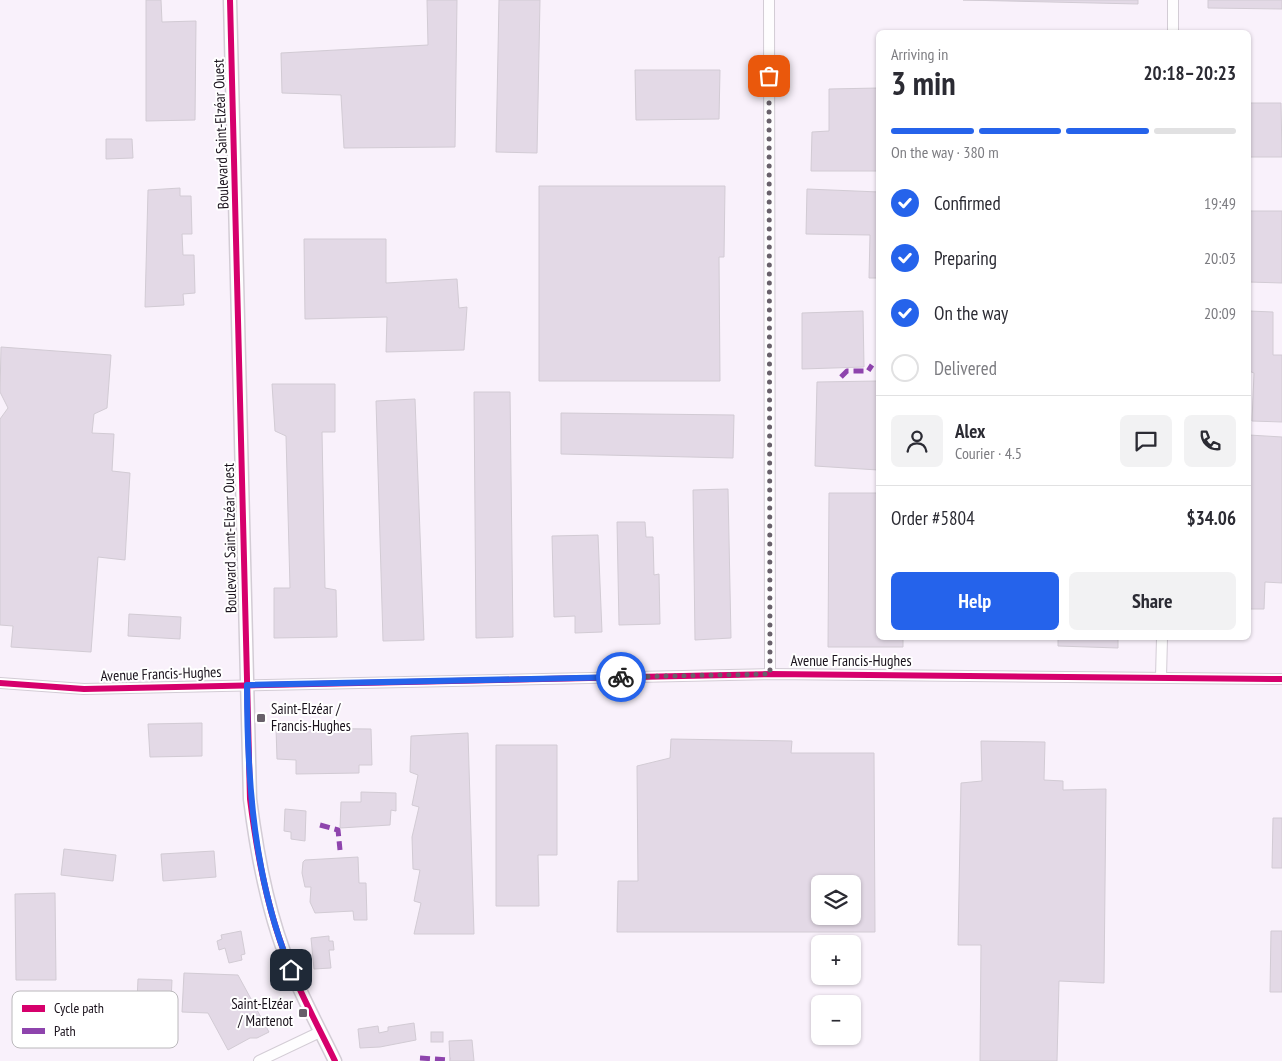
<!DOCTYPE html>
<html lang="en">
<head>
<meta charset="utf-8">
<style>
	:root { --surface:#fff; --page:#f2f2f3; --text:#2b2b33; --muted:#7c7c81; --line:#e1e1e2; --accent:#2563eb }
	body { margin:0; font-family:"PT Sans Narrow",sans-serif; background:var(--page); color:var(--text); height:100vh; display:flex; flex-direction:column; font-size:19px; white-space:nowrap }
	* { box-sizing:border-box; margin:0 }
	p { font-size:16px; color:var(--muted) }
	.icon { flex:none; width:28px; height:28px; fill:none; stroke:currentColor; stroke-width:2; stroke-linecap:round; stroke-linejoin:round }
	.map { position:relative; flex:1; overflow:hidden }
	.side { position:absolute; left:876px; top:30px; width:375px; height:610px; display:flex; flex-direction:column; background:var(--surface); border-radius:8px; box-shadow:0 1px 4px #0004 }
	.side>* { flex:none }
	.buttons { position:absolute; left:811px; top:875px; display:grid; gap:10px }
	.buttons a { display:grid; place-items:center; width:50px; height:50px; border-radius:8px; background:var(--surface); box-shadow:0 1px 4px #0004; font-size:25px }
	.pin { position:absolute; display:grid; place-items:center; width:42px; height:42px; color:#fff; margin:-21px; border-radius:10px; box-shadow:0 2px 8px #0006 }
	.courier { position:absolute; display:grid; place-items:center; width:50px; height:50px; margin:-25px; border:4px solid #2563eb; border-radius:50%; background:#fff; color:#222; box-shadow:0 1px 6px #0007 }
	.head em { font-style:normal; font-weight:700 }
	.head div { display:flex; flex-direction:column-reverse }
	.head { display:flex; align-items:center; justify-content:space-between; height:85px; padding:0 15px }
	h1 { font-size:32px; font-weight:700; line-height:38px }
	.bar { display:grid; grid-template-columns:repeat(4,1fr); gap:8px 5px; align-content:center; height:60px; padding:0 15px }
	.bar i { height:6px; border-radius:4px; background:var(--line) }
	.bar .active { background:var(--accent) }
	.bar p { grid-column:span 4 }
	.line { display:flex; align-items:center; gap:12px; padding:0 15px; border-top:1px solid var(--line) }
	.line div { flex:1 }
	.round { display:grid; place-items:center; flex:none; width:52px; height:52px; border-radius:8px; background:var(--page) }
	ol { padding:0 15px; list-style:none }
	li { display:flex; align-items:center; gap:15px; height:55px }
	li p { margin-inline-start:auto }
	li .icon { padding:5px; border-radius:50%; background:var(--accent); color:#fff; stroke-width:4 }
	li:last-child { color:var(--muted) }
	li i { width:28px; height:28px; border:2px solid var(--line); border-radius:50% }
	.action { display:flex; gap:10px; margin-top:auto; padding:10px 15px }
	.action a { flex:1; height:58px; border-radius:8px; background:var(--accent); color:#fff; font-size:20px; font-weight:700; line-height:58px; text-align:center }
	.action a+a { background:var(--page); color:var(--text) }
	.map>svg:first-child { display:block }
	.building { fill:#e3d9e6; stroke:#d2cbd4; fill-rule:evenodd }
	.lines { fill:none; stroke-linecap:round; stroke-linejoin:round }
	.minor-casing { stroke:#d3ccd5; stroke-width:12 }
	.tertiary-casing { stroke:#d3ccd5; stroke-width:15 }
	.minor { stroke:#fefdfe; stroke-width:10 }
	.tertiary { stroke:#fefdfe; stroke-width:12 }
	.quiet { stroke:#8e44ad; stroke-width:5; stroke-dasharray:10 5; stroke-linecap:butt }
	.cycleway-casing { stroke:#fff; stroke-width:9 }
	.cycleway { stroke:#d6006c; stroke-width:6 }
	.done { stroke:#68606a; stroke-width:5; stroke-dasharray:0 9 }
	.route { stroke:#2563eb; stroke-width:6 }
	.poi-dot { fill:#68606a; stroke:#fff; stroke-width:2 }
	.labels { text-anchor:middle; stroke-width:4; stroke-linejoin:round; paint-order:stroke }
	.street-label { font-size:15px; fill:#1a121c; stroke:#fff }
	.poi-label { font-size:15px; fill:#1a121c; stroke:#fff; text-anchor:start }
	.key { fill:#fff; stroke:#bab8bb; stroke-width:1 }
	.key-label { font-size:14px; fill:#1a121c }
</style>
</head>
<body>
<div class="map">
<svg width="1282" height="1061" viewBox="0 0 1282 1061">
	<rect width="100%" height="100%" fill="#f9f1fb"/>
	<!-- building -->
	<g class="building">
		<polygon points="146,0 161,0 162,22 196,21 195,120 146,121"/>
		<polygon points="427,0 457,0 455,147 344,148 341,95 282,93 281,53 428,45"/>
		<polygon points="499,0 540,0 537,153 496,152"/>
		<polygon points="963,0 1138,0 1138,4"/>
		<polygon points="1208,0 1282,0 1282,9 1208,8"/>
		<polygon points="635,70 720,70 719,119 636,120"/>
		<polygon points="879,88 879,171 811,171 812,132 829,131 829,89"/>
		<polygon points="1249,103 1281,103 1282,157 1249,157"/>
		<polygon points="106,139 132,139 133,158 106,159"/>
		<polygon points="539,186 725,186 724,257 719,257 720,381 539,381"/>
		<polygon points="180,188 180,196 191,196 192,234 182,234 183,255 194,255 195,293 183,294 184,305 145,307 148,190"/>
		<polygon points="807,189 879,192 879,278 869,278 870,235 806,234"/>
		<polygon points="1249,211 1282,211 1282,283 1249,282"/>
		<polygon points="304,239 386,239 386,283 457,279 459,308 467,307 464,350 386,352 387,317 305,319"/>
		<polygon points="863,311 864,367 802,369 802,313"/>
		<polygon points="1249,311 1273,312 1273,355 1282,355 1282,422 1252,421 1254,373 1249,371"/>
		<polygon points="1,347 111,355 107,408 94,414 92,433 114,434 112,471 130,473 125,560 98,557 91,652 11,647 13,626 0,625 0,419 8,408 0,392"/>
		<polygon points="879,381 878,470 815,466 817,382"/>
		<polygon points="272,384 335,384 335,432 322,432 325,588 336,590 337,637 274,638 274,588 290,588 286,436 275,431"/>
		<polygon points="474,392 510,392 513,637 476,638"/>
		<polygon points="415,399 424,640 383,641 376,401"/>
		<polygon points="561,413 734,415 733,458 561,454"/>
		<polygon points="1249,435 1282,437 1282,583 1265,582 1264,609 1249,609"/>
		<polygon points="728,489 731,638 695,640 693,490"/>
		<polygon points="829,493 879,493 879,638 903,638 903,647 828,647"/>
		<polygon points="617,522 645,522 646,537 653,537 654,575 659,574 660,624 619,625"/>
		<polygon points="598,535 602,632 575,633 575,616 554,617 552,536"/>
		<polygon points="129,614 181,617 180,639 128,636"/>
		<polygon points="1058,638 1118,638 1118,648 1058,646"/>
		<polygon points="202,723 202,756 150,757 148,724"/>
		<polygon points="276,728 371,729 372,765 359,765 359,773 296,774 296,760 277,759"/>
		<polygon points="468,733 474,934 414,934 421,903 414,901 420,870 413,869 412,837 419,807 412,805 418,775 410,772 411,736"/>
		<path d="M671,739L792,741L791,753H874L875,932H617L618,881H638L637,766L670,758ZM820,884H852V916H820Z"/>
		<polygon points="981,741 1045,742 1044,780 1063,781 1063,790 1106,789 1104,983 1059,981 1057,1061 980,1061 981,945 958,945 961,783 982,781"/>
		<polygon points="496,745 557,745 557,855 538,855 539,906 496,906"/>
		<polygon points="361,792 396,793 396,811 391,810 390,825 340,828 341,802 361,802"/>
		<polygon points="285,809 306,811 305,841 291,839 291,832 284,831"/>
		<polygon points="1273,818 1282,818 1282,868 1272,868"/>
		<polygon points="64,849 116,855 113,881 61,875"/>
		<polygon points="214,851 216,877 163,881 161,854"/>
		<polygon points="358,857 359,883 366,883 367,920 354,920 353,911 315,913 310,902 311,887 305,887 302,873 303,862 305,860"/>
		<polygon points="55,893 56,980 16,980 15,894"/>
		<polygon points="241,931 245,954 241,955 242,960 229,963 225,948 219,950 217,941 222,939 221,935"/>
		<polygon points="1271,931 1282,931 1282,992 1270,992"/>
		<polygon points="329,936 329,941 333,941 334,950 329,950 331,968 314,969 311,938"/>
		<polygon points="184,973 238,975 269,1032 257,1038 250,1038 228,1050 208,1013 182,1012"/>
		<polygon points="138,979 172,980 169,1047 135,1046"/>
		<polygon points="414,1023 416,1040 380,1047 360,1048 358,1029 378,1026 379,1033 388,1031 388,1027"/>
		<rect x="431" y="1032" width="12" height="10"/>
		<polygon points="472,1040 474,1061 450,1061 449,1041"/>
	</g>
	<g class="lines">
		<!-- minor casing -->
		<g class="minor-casing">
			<g id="minor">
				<polyline points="769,0 770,674"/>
				<polyline points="1173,32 1173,0"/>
				<polyline points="1161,677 1162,638"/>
				<polyline points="0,683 84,689 770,674 1282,679"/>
				<polyline points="259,1061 320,1032"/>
			</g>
		</g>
		<!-- tertiary casing -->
		<g class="tertiary-casing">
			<path id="tertiary" d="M230,0L250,799C257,855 268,915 290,967C303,999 320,1030 335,1061"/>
		</g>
		<!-- minor -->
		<use href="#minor" class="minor"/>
		<!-- tertiary -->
		<use href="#tertiary" class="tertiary"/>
		<!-- quiet -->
		<g class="quiet">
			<polyline points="841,377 847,371 868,371 872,365"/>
			<polyline points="320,825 338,830 340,850"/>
			<polyline points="420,1058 450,1060"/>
		</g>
		<!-- cycleway casing -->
		<g class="cycleway-casing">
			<g id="cycleway">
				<path d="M230,0L250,799C257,855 268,915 290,967C303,999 320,1030 335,1061"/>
				<polyline points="0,683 84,689 770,674 1282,679"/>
			</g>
		</g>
		<!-- cycleway -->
		<use href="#cycleway" class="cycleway"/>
	</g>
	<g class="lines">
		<!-- done -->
		<polyline class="done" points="621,677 770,674 769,76"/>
		<!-- route -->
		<path class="route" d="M291,970C254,880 247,782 247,685L621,677"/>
	</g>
	<!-- markers -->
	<g class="poi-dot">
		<rect x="256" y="713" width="10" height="10" rx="2.5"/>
		<rect x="298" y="1008" width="10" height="10" rx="2.5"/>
	</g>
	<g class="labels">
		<!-- street labels -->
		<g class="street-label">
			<text transform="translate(221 134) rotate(-92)" y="5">Boulevard Saint-Elzéar Ouest</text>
			<text transform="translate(230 538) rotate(-91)" y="5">Boulevard Saint-Elzéar Ouest</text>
			<text x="851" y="666">Avenue Francis-Hughes</text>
			<text transform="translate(161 674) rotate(-2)" y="5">Avenue Francis-Hughes</text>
		</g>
		<!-- poi labels -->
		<g class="poi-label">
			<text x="271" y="714">Saint-Elzéar /<tspan x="271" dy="17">Francis-Hughes</tspan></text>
			<text x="293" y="1009" text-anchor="end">Saint-Elzéar<tspan x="293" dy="17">/ Martenot</tspan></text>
		</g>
	</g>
	<!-- legend -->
	<rect x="12" y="991" width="166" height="57" rx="8" class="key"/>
	<rect x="22" y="1005" width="23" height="7" fill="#d6006c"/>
	<rect x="22" y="1028" width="23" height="6" fill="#8e44ad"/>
	<g class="key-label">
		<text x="54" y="1013">Cycle path</text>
		<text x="54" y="1036">Path</text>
	</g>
</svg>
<div class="buttons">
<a><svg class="icon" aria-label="layers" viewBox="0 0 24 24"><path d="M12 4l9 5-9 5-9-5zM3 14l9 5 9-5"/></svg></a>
<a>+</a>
<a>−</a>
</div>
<div class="pin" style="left:769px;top:76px;background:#ea580c"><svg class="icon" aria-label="bag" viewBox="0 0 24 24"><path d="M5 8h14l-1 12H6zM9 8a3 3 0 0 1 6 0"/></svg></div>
<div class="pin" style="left:291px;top:970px;background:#1f2937"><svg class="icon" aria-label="home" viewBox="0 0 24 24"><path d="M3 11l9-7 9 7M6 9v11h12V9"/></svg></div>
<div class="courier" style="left:621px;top:677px"><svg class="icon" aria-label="bike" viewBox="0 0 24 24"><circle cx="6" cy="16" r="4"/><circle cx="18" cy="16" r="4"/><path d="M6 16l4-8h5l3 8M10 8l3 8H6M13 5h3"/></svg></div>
<section class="side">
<div class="head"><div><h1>3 min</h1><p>Arriving in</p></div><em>20:18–20:23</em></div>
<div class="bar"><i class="active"></i><i class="active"></i><i class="active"></i><i></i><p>On the way · 380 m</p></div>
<ol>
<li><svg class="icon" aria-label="check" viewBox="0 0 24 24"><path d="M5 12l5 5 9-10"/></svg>Confirmed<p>19:49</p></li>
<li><svg class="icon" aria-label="check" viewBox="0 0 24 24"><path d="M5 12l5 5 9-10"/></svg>Preparing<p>20:03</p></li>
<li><svg class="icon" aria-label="check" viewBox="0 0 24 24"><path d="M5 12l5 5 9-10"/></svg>On the way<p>20:09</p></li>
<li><i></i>Delivered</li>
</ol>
<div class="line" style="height:90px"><a class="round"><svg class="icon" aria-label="person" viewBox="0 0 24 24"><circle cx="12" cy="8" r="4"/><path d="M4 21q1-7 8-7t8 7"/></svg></a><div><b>Alex</b><p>Courier · 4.5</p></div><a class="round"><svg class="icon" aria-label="chat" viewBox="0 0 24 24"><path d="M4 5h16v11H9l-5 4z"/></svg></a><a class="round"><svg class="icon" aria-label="phone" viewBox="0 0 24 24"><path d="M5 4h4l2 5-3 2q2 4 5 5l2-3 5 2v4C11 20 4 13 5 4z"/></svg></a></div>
<div class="line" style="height:65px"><div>Order #5804</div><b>$34.06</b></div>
<div class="action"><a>Help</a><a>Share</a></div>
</section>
</div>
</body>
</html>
